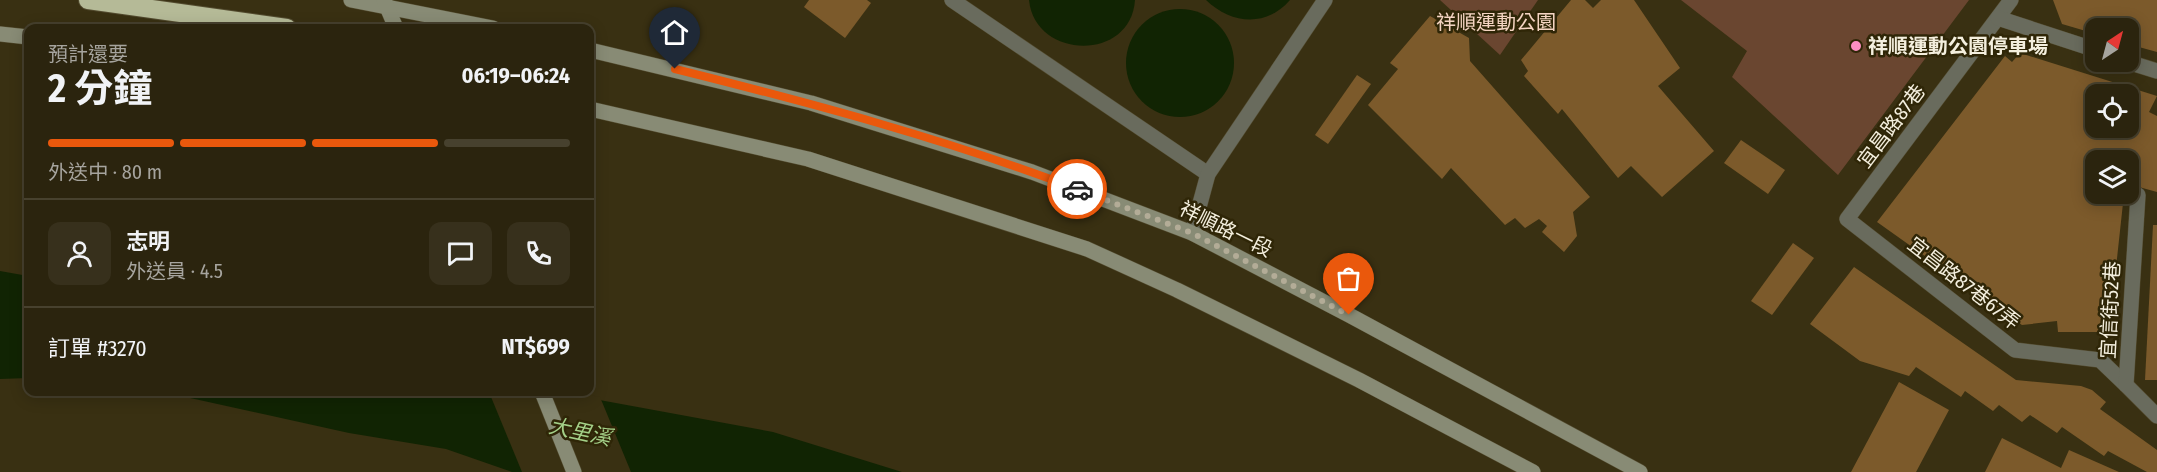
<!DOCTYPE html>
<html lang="zh-TW">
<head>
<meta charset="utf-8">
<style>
	:root { --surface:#2b240e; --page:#37301c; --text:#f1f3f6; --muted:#a6a49e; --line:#47412e; --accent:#ea580c }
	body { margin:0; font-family:"Fira Sans Condensed","Noto Sans TC",sans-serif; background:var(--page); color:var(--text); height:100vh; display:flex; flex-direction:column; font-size:22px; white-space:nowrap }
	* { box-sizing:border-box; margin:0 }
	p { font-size:20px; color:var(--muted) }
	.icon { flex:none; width:33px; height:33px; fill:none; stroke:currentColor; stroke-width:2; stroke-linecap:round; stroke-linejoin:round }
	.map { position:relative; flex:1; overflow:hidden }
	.drawer { position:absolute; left:24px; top:24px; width:570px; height:372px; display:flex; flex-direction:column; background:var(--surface); border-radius:12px; box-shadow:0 3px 15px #0003,0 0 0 2px var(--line) }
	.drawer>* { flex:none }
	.needle { width:39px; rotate:36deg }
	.controls { position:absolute; left:2085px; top:18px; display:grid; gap:12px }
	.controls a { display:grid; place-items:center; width:54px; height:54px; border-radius:12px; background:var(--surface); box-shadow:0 3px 15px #0003,0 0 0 2px var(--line); font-size:30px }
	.pin { position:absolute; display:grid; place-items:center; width:51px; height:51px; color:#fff; margin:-62px -26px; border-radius:50% 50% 50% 0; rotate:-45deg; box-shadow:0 0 6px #0007 }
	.pin .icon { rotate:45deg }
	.courier { position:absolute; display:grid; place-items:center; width:60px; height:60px; margin:-30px; border:4px solid #ea580c; border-radius:50%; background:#fff; color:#222; box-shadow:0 2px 8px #0007 }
	.overview em { font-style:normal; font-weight:700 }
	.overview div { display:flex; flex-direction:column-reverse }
	.overview { display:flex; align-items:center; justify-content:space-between; height:102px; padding:0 24px }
	h1 { font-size:39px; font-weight:700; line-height:45px }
	.bar { display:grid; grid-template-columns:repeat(4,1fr); gap:9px 6px; align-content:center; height:72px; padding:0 24px }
	.bar i { height:8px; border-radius:4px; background:var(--line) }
	.bar .current { background:var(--accent) }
	.bar p { grid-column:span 4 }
	.line { display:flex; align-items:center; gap:15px; padding:0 24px; border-top:2px solid var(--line) }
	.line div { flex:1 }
	.round { display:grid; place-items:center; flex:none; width:63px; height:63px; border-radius:12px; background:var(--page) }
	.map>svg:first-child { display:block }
	.green { fill:#6a4630 }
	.water { fill:#112403 }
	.pier { fill:#393012 }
	.building { fill:#7c5a2b; fill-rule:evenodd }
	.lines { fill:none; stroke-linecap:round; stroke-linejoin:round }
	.lane-casing { stroke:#534b2f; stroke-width:16 }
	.secondary-casing { stroke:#534b2f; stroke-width:16 }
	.highway-casing { stroke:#534b2f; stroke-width:20 }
	.lane { stroke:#696b5d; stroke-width:15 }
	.secondary { stroke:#888b75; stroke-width:15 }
	.highway { stroke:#b5ba97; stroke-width:18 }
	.done { stroke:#b3ac97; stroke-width:6; stroke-dasharray:0 10.8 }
	.route { stroke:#ea580c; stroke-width:8 }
	.poi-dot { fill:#fc8fc2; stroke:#2f2607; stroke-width:2 }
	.labels { text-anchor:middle; stroke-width:5; stroke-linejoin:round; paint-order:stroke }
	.park-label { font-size:20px; fill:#f4d4c2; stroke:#2f2607 }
	.poi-label { font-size:20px; font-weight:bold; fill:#f4efde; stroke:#2f2607; text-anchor:start }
	.street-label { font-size:20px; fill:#f4efde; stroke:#2f2607 }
	.water-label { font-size:21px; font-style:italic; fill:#a4d088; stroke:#2f2607 }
</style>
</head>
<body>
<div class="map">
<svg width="2157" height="472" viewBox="0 0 2157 472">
	<rect width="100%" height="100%" fill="#393012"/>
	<!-- green -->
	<g class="green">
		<polygon points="1440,0 1538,0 1500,55"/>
		<polygon points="1681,0 1969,0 1838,175 1732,77 1747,51"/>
	</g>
	<!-- water -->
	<g class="water">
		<path d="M1029,0H1135C1131,62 1035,60 1029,0Z"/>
		<path d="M1206,0H1290C1266,28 1231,24 1206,0Z"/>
		<circle cx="1180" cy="63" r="54"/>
		<polygon points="0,271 28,276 28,378 0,379"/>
		<polygon points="163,392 556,392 773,432 902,472 512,472 446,449 349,433"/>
	</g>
	<!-- pier -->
	<polygon class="pier" points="489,392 572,392 600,397 631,472 522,472"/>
	<!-- building -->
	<g class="building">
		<polygon points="809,0 867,0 871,3 845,38 804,7"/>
		<polygon points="1571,0 1585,0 1593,8 1601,0 1634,0 1680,68 1658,86 1714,151 1662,197 1631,166 1618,178 1562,109 1558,114 1524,76 1528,71 1521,60"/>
		<polygon points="2053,0 2157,0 2157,52 2128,44 2128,28 2096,28 2096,34 2062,24"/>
		<polygon points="1430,16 1469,38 1470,61 1590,197 1573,212 1577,236 1564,252 1542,232 1547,226 1539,219 1525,228 1515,218 1505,225 1451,168 1442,179 1368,105 1398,69 1390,63"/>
		<path d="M2020,53L2157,96L2149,112L2157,116V192L2128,184V160H2096V194H2124L2109,332H2058L2057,321L2022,325L1877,222L2005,56L2012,62ZM2096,94H2128V128H2096Z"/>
		<polygon points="1357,75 1371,84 1328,144 1315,135"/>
		<polygon points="1741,140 1785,170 1768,194 1724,163"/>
		<polygon points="2153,225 2157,225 2157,380 2145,380"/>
		<polygon points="1793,243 1814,258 1772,315 1751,301"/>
		<polygon points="1854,267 2016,380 2081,386 2092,390 2106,402 2100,409 2157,450 2157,472 2147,472 2108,451 2104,456 2062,427 2057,433 2030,415 2022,422 1999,405 1993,411 1965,391 1961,397 1916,367 1909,376 1860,361 1810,324"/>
		<polygon points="1899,382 1949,410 1916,472 1851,472"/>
		<polygon points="2002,438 2061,468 2069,450 2119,472 1985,472"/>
	</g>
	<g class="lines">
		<!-- lane casing -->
		<g class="lane-casing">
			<g id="lane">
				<polyline points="952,0 1208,174"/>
				<polyline points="2011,0 1847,219 2015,350 2100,360 2126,385"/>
				<polyline points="1998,18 2096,50"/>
				<polyline points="2128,62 2157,71"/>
				<polyline points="2138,195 2126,385 2157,416"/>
				<polyline points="1192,233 1208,174 1325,0"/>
			</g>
		</g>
		<!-- secondary casing -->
		<g class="secondary-casing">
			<g id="secondary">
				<polyline points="351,0 493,28"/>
				<polyline points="384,0 396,28"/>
				<polyline points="0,34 28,37"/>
				<polyline points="590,50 811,103 1032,172 1192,233 1349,315 1640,472"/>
				<polyline points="590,109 808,159 1087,249 1177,290 1359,380 1533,472"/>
				<polyline points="542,392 574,472"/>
			</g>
		</g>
		<!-- highway casing -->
		<g class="highway-casing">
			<polyline id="highway" points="88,0 287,28"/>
		</g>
		<!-- lane -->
		<use href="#lane" class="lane"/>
		<!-- secondary -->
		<use href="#secondary" class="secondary"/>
		<!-- highway -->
		<use href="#highway" class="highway"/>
	</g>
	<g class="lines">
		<!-- done -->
		<polyline class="done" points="1077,189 1192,233 1349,315"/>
		<!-- route -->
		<path class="route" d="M675,69C811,103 946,139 1077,189"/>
	</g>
	<!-- markers -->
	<circle class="poi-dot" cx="1856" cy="46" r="6"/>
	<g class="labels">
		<!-- park labels -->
		<g class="park-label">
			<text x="1496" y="29">祥順運動公園</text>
		</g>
		<!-- poi labels -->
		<g class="poi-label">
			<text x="1868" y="53">祥順運動公園停車場</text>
		</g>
		<!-- street labels -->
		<g class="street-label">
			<text transform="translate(1891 126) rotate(-53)" y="7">宜昌路87巷</text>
			<text transform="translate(1226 229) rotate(26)" y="7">祥順路一段</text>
			<text transform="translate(1964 283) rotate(38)" y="7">宜昌路87巷67弄</text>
			<text transform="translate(2110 310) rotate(-87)" y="7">宜信街52巷</text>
		</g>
		<!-- water labels -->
		<g class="water-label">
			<text transform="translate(580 432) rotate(12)" y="7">大里溪</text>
		</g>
	</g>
</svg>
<div class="controls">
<a><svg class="needle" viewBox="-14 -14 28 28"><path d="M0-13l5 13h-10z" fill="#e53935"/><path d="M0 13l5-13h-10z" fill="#a6a49e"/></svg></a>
<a><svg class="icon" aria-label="locate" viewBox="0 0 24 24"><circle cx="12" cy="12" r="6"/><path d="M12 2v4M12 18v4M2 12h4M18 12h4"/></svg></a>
<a><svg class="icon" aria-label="layers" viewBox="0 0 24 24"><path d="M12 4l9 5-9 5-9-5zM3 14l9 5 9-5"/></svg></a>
</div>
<div class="pin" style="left:1349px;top:315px;background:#ea580c"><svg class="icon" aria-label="bag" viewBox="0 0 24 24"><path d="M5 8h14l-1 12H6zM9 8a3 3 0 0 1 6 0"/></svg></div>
<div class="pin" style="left:675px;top:69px;background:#1f2937"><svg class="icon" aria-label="home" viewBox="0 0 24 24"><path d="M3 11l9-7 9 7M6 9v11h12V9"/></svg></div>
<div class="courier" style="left:1077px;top:189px"><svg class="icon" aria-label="car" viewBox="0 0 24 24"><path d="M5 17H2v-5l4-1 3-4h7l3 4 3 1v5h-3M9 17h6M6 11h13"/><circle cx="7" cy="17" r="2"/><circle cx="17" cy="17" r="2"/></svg></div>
<section class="drawer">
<div class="overview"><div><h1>2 分鐘</h1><p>預計還要</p></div><em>06:19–06:24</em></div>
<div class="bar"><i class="current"></i><i class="current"></i><i class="current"></i><i></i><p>外送中 · 80 m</p></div>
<div class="line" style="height:108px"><a class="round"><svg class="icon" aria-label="person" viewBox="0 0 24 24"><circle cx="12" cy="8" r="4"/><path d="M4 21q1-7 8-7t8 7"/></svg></a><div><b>志明</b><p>外送員 · 4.5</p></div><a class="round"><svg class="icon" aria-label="chat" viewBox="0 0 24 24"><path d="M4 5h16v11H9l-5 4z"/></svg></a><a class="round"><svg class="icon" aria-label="phone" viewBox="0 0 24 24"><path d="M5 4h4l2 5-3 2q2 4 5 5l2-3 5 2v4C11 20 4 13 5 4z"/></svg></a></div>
<div class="line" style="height:78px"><div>訂單 #3270</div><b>NT$699</b></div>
</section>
</div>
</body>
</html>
